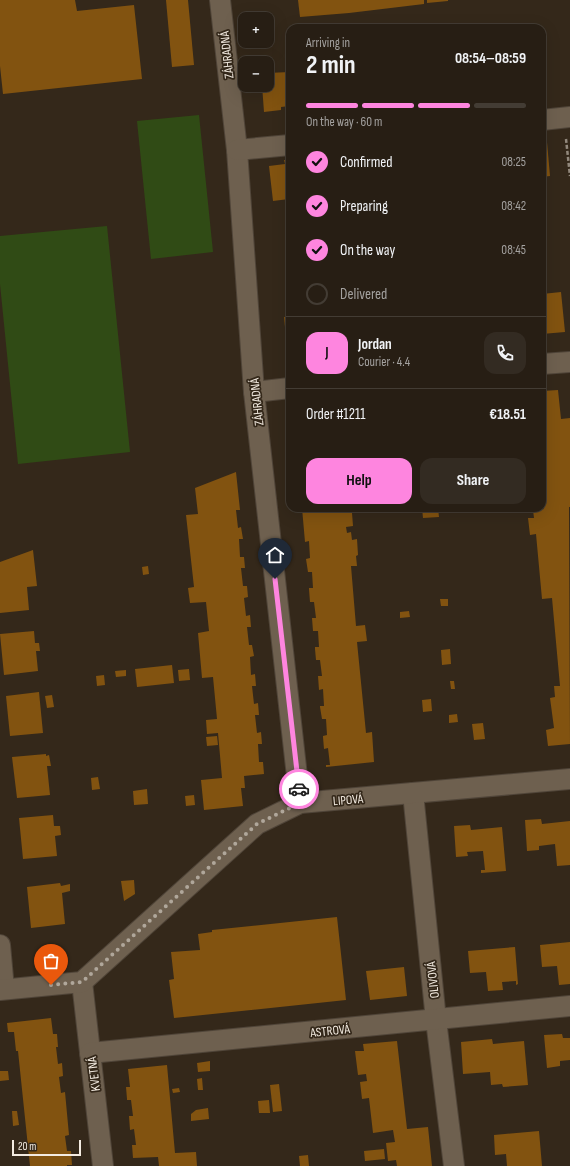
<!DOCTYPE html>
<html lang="en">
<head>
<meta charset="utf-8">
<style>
	:root { --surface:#271e14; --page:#332b22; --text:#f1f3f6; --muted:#a4a2a0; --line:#433c34; --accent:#fe85df }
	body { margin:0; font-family:"Sofia Sans Condensed",sans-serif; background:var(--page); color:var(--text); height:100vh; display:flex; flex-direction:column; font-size:15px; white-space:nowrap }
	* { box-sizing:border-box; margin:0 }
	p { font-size:13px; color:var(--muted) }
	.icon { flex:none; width:22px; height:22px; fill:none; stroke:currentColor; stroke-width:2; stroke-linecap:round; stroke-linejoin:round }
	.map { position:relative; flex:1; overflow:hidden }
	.details { position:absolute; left:286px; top:24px; width:260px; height:488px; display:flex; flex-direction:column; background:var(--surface); border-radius:12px; box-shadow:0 4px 16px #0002,0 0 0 1px var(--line) }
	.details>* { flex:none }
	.controls { position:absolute; left:238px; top:12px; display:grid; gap:8px }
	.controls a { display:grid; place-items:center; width:36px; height:36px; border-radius:8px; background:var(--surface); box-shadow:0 4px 16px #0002,0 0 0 1px var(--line); font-size:20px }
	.scale { position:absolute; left:12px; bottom:10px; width:69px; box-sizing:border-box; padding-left:4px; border:2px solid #f3ebe1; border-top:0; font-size:11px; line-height:14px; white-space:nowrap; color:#f3ebe1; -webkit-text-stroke:3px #34281a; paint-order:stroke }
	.pin { position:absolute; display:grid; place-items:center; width:34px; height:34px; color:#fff; margin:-41px -17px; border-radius:50% 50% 50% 0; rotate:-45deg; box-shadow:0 0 4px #0007 }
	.pin .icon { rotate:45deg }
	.courier { position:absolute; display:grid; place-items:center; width:40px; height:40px; margin:-20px; border:3px solid #fe85df; border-radius:50%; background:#fff; color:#222; box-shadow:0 1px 5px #0007 }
	.overview em { font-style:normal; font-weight:700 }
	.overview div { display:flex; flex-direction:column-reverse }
	.overview { display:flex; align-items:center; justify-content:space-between; height:68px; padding:0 20px }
	h1 { font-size:26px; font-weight:700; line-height:30px }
	.bar { display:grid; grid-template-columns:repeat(4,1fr); gap:6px 4px; align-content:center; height:48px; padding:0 20px }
	.bar i { height:5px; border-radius:3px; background:var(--line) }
	.bar .current { background:var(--accent) }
	.bar p { grid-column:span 4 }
	.line { display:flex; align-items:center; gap:10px; padding:0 20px; border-top:1px solid var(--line) }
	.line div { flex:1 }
	.round { display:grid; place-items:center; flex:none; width:42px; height:42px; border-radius:12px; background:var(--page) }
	ol { padding:0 20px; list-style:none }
	li { display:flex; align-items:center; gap:12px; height:44px }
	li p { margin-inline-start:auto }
	li .icon { padding:4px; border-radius:50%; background:var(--accent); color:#111; stroke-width:4 }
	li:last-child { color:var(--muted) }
	li i { width:22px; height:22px; border:2px solid var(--line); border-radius:50% }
	.action { display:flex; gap:8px; margin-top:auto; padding:8px 20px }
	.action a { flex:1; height:46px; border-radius:12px; background:var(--accent); color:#111; font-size:16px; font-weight:700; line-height:46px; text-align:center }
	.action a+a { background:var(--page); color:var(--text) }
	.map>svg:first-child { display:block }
	.green { fill:#304b15 }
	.building { fill:#825310 }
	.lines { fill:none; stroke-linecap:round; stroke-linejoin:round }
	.minor-casing { stroke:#504539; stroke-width:22 }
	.path { stroke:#93897d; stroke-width:2.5; stroke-dasharray:4 2; stroke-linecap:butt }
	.minor { stroke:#6e604f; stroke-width:20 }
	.done { stroke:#b0a79b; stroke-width:4; stroke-dasharray:0 7.2 }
	.route { stroke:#fe85df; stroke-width:5 }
	.labels { text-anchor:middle; stroke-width:3.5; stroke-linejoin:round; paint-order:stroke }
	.street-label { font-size:13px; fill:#f3ebe1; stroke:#34281a }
</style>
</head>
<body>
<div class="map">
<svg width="570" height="1166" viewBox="0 0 570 1166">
	<rect width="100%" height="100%" fill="#34281a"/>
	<!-- green -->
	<g class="green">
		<polygon points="199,115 213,252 151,259 137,121"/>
		<polygon points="107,226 130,452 18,464 0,284 0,236"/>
	</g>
	<!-- building -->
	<g class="building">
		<polygon points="0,0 75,0 77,11 134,5 142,79 3,94 0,66"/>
		<polygon points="166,0 188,0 194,65 172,67"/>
		<polygon points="298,0 424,0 424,4 349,13 300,17"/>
		<polygon points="427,0 448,0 448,1 427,3"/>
		<polygon points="238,27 245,27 245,38 239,38"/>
		<polygon points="290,72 290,106 281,107 281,110 264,112 262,85 267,85 267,73"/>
		<polygon points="542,142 547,142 550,176 542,177"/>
		<polygon points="284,160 290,160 290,197 289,197 289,199 273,201 269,166 285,164"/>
		<polygon points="561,292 565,332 542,334 542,294"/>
		<polygon points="290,316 290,357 288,357 284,317"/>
		<polygon points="558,390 561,419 570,418 570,507 569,507 570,744 548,746 546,730 554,728 550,698 555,697 554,686 560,686 552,598 542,599 536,534 530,535 528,518 534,518 533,510 544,509 544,506 542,506 542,391"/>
		<polygon points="236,472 240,510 236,510 238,528 241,527 243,539 239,539 240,557 244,557 245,568 241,568 243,586 247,586 248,597 244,598 246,616 250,615 251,627 247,627 249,645 252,645 254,656 250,657 251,675 255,674 256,686 252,686 254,704 258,703 259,715 255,715 257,733 261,732 262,744 258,744 259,762 263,762 264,774 244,776 245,788 241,788 243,806 204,810 201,780 222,778 218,733 207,734 206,720 217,719 213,677 202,678 198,633 209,631 206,602 190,603 188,588 194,587 186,515 198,514 195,488"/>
		<polygon points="302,508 345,508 345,513 352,513 353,526 346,527 347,533 351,532 352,540 357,539 358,555 356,556 357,566 351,566 356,626 365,625 367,641 357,642 366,733 372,732 374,762 326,767 326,765 330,765 328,748 324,749 323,737 323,736 327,735 326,719 322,719 320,707 320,706 324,706 323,689 319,690 318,676 322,676 320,660 316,660 315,649 315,647 319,647 318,631 313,631 312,618 316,618 314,602 310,602 309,589 309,588 313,588 312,572 308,572 306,559 310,558 309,541 305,542"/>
		<polygon points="422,508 438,508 439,517 423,518"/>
		<polygon points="33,550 37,586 27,587 29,610 0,613 0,562"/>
		<polygon points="148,566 149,574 143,575 142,567"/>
		<polygon points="440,599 448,599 448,606 441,606"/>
		<polygon points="409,611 410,617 400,618 400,612"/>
		<polygon points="34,631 35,643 39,643 40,651 36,651 38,671 4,675 0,634"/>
		<polygon points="450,649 451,664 442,665 441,650"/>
		<polygon points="172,665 174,683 137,687 135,669"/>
		<polygon points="189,669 190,680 179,681 178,670"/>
		<polygon points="126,670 126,676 116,677 115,671"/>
		<polygon points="104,675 105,685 97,686 96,676"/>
		<polygon points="450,681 454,681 455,689 451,689"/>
		<polygon points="39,692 43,733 10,736 6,696"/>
		<polygon points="52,695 54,707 47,708 45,696"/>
		<polygon points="431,699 432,711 423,712 422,700"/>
		<polygon points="457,714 458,722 449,723 449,715"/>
		<polygon points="483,723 485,739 474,740 472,724"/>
		<polygon points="217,736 218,745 207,746 206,737"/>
		<polygon points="46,754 46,756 49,755 51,766 47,766 50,795 17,798 12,757"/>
		<polygon points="98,777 100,789 92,790 91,778"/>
		<polygon points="147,789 148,804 134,805 133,791"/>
		<polygon points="194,795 195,805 186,806 185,796"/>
		<polygon points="53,815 54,826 60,826 61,835 55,836 57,856 23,859 19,818"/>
		<polygon points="541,819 542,824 570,821 570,865 557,866 555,844 539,846 539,850 527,851 525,820"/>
		<polygon points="470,825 471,830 502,827 506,871 481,873 481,870 485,870 483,851 467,852 468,856 456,857 454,826"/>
		<polygon points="134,880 135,894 124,901 121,881"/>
		<polygon points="60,883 61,886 70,884 70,891 62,893 65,924 31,928 27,887"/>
		<polygon points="337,917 346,1000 174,1018 169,980 174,979 171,952 200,950 198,934 212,932 212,930"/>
		<polygon points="570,942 570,984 559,985 557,966 542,967 540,945"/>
		<polygon points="515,947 518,984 516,985 516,981 502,982 503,990 488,991 486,972 470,973 468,951"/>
		<polygon points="404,967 407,996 370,1000 366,971"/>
		<polygon points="51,1018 53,1034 57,1034 58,1047 56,1047 58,1064 62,1063 63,1076 59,1077 61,1093 65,1092 69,1135 65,1136 67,1151 71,1151 72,1165 67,1165 67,1166 30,1166 18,1051 16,1051 14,1032 8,1032 7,1023"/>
		<polygon points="562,1034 563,1038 570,1038 570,1060 560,1061 560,1066 547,1068 544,1035"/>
		<polygon points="492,1039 493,1044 524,1041 528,1085 503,1087 502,1084 491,1085 490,1072 463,1074 461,1042"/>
		<polygon points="397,1041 407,1129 428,1127 432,1166 397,1166 396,1160 388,1161 386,1143 395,1142 393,1130 373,1133 369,1098 362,1099 360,1082 367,1081 366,1074 358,1075 355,1051 364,1051 363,1044"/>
		<polygon points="210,1061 210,1071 198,1072 197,1063"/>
		<polygon points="167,1065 175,1153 196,1152 197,1166 159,1166 158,1157 133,1158 132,1145 136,1145 134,1129 130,1130 129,1116 133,1116 131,1100 127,1100 127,1099 126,1087 130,1087 128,1069"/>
		<polygon points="0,1071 8,1071 9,1080 0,1081"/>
		<polygon points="202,1078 203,1090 198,1090 197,1079"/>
		<polygon points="279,1084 282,1111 273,1112 270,1085"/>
		<polygon points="179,1088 180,1092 173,1093 172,1089"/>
		<polygon points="269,1100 270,1113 259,1113 258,1101"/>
		<polygon points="208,1108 209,1119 191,1121 191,1114 196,1110"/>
		<polygon points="12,1111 17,1111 19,1125 13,1126"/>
		<polygon points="539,1131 542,1166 507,1166 506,1154 495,1155 494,1135"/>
		<polygon points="384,1149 385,1159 365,1161 364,1151"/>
		<polygon points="308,1155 309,1166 300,1166 299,1156"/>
	</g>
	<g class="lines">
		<!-- minor casing -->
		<g class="minor-casing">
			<g id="minor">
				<polyline points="220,0 237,150 254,392 300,803"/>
				<polyline points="542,120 570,117"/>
				<polyline points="237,150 290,145"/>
				<polyline points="542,364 570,362"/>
				<polyline points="254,392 290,388"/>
				<polyline points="413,793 436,1020 454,1166"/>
				<polyline points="0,945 4,989"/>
				<polyline points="82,982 103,1166"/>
				<polyline points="0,990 82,982 257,824 300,803 570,779"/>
				<polyline points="90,1053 570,1006"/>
			</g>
		</g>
		<!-- path -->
		<polyline class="path" points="566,139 570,176"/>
		<!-- minor -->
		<use href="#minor" class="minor"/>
	</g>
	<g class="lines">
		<!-- done -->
		<polyline class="done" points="51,985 82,982 257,824 300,803 299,789"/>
		<!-- route -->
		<polyline class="route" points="275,579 299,789"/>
	</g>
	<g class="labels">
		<!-- street labels -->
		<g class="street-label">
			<text transform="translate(226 55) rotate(-96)" y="5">ZÁHRADNÁ</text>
			<text transform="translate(256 402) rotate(-96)" y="5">ZÁHRADNÁ</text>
			<text transform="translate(348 799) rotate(-5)" y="5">LIPOVÁ</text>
			<text transform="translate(432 980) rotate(-96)" y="5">OLIVOVÁ</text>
			<text transform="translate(330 1030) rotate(-6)" y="5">ASTROVÁ</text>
			<text transform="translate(93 1074) rotate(-97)" y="5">KVETNÁ</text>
		</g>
	</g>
</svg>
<div class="controls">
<a>+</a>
<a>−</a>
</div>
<div class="scale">20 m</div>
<div class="pin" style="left:51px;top:985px;background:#ea580c"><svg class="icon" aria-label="bag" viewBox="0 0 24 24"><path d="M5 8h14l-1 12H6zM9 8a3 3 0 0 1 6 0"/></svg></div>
<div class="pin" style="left:275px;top:579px;background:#1f2937"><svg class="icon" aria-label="home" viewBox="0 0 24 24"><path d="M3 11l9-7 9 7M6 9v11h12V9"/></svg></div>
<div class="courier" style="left:299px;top:789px"><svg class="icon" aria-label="car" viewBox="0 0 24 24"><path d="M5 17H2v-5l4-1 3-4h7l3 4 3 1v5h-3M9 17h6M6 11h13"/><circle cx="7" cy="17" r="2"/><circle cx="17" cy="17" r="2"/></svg></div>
<section class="details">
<div class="overview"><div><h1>2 min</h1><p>Arriving in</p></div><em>08:54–08:59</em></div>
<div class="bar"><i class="current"></i><i class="current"></i><i class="current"></i><i></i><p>On the way · 60 m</p></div>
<ol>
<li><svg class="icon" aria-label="check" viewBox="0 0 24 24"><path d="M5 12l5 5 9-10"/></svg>Confirmed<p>08:25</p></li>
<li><svg class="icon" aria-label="check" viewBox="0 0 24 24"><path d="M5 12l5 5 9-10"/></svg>Preparing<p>08:42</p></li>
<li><svg class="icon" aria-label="check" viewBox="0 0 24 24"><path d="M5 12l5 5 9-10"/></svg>On the way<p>08:45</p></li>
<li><i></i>Delivered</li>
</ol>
<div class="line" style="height:72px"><b class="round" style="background:var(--accent);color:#111">J</b><div><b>Jordan</b><p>Courier · 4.4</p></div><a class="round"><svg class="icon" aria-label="phone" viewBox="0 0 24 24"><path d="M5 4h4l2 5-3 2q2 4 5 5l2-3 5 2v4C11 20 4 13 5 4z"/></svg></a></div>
<div class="line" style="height:52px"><div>Order #1211</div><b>€18.51</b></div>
<div class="action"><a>Help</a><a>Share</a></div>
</section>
</div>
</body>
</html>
